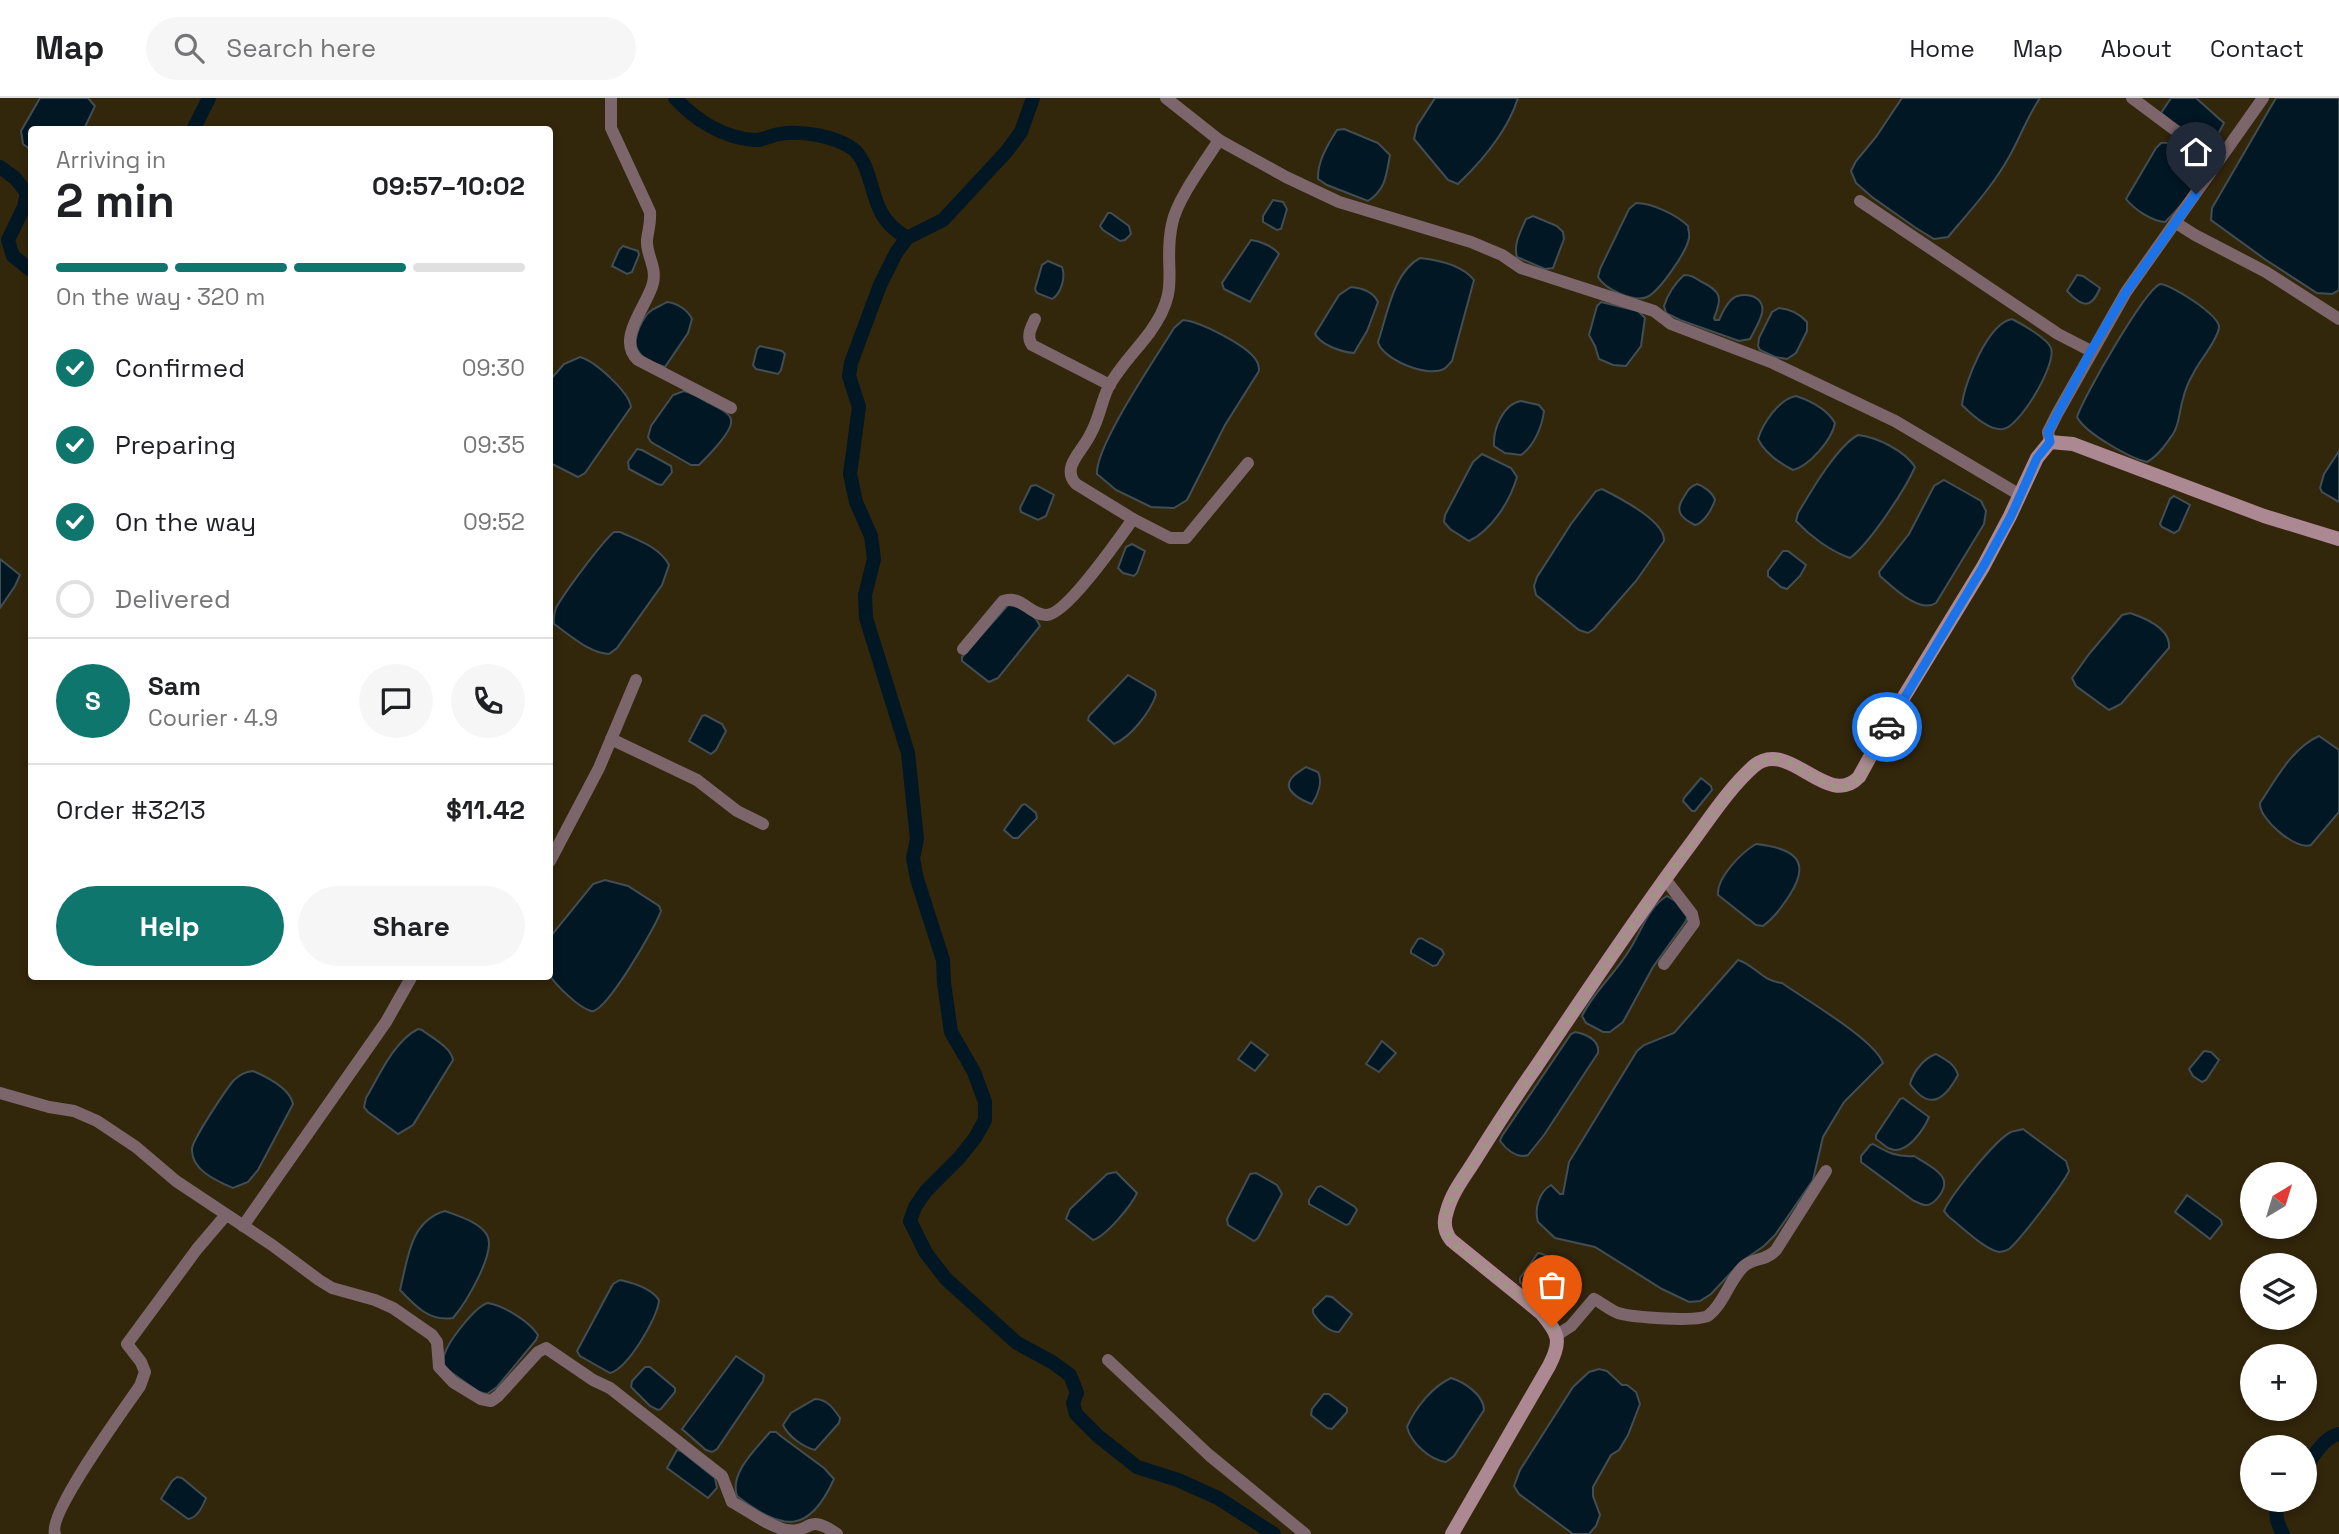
<!DOCTYPE html>
<html lang="en">
<head>
<meta charset="utf-8">
<style>
	:root { --surface:#fff; --page:#f6f6f6; --text:#202124; --muted:#757577; --line:#e0e0e0; --accent:#0f766e }
	body { margin:0; font-family:"Space Grotesk",sans-serif; background:var(--page); color:var(--text); height:100vh; display:flex; flex-direction:column; font-size:26px; white-space:nowrap }
	* { box-sizing:border-box; margin:0 }
	p { font-size:23px; color:var(--muted) }
	.icon { flex:none; width:38px; height:38px; fill:none; stroke:currentColor; stroke-width:2; stroke-linecap:round; stroke-linejoin:round }
	.map { position:relative; flex:1; overflow:hidden }
	.sheet { position:absolute; left:28px; top:28px; width:525px; height:854px; display:flex; flex-direction:column; background:var(--surface); border-radius:7px; box-shadow:0 4px 10px #0003 }
	.sheet>* { flex:none }
	.needle { width:46px; rotate:38deg }
	.fabs { position:absolute; left:2240px; top:1064px; display:grid; gap:14px }
	.fabs a { display:grid; place-items:center; width:77px; height:77px; border-radius:50%; background:var(--surface); box-shadow:0 4px 10px #0003; font-size:35px }
	.pin { position:absolute; display:grid; place-items:center; width:60px; height:60px; color:#fff; margin:-72px -30px; border-radius:50% 50% 50% 0; rotate:-45deg; box-shadow:0 0 7px #0007 }
	.pin .icon { rotate:45deg }
	.courier { position:absolute; display:grid; place-items:center; width:70px; height:70px; margin:-35px; border:5px solid #1a73e8; border-radius:50%; background:#fff; color:#222; box-shadow:0 2px 9px #0007 }
	.summary em { font-style:normal; font-weight:700 }
	.summary div { display:flex; flex-direction:column-reverse }
	.summary { display:flex; align-items:center; justify-content:space-between; height:119px; padding:0 28px }
	h1 { font-size:46px; font-weight:700; line-height:52px }
	.bar { display:grid; grid-template-columns:repeat(4,1fr); gap:10px 7px; align-content:center; height:84px; padding:0 28px }
	.bar i { height:9px; border-radius:5px; background:var(--line) }
	.bar .on { background:var(--accent) }
	.bar p { grid-column:span 4 }
	.line { display:flex; align-items:center; gap:18px; padding:0 28px; border-top:2px solid var(--line) }
	.line div { flex:1 }
	.round { display:grid; place-items:center; flex:none; width:74px; height:74px; border-radius:37px; background:var(--page) }
	ol { padding:0 28px; list-style:none }
	li { display:flex; align-items:center; gap:21px; height:77px }
	li p { margin-inline-start:auto }
	li .icon { padding:7px; border-radius:50%; background:var(--accent); color:#fff; stroke-width:4 }
	li:last-child { color:var(--muted) }
	li i { width:38px; height:38px; border:4px solid var(--line); border-radius:50% }
	.button { display:flex; gap:14px; margin-top:auto; padding:14px 28px }
	.button a { flex:1; height:80px; border-radius:42px; background:var(--accent); color:#fff; font-size:28px; font-weight:700; line-height:80px; text-align:center }
	.button a+a { background:var(--page); color:var(--text) }
	header { display:flex; align-items:center; gap:42px; box-sizing:border-box; height:98px; padding:0 35px; background:var(--surface); border-bottom:2px solid var(--line) }
	header strong { font-size:33px }
	nav { display:flex; gap:38px; margin-inline-start:auto; font-size:24px }
	.search { width:490px; height:63px; background:var(--page); display:flex; align-items:center; gap:18px; box-sizing:border-box; padding:0 24px; border-radius:38px; color:var(--muted); font-size:26px }
	.map>svg:first-child { display:block }
	.water { fill:#021724; stroke:#424e53; stroke-width:2 }
	.lines { fill:none; stroke-linecap:round; stroke-linejoin:round }
	.canal { stroke:#021724; stroke-width:14 }
	.street { stroke:#7c666b; stroke-width:12 }
	.secondary { stroke:#ac8992; stroke-width:14 }
	.done { stroke:#9e9481; stroke-width:7; stroke-dasharray:0 12.6 }
	.route { stroke:#1a73e8; stroke-width:9 }
</style>
</head>
<body>
<header>
<strong>Map</strong>
<div class="search"><svg class="icon" aria-label="search" viewBox="0 0 24 24"><circle cx="10" cy="10" r="6"/><path d="M15 15l6 6"/></svg>Search here</div>
<nav><a>Home</a><a>Map</a><a>About</a><a>Contact</a></nav>
</header>
<div class="map">
<svg width="2339" height="1436" viewBox="0 0 2339 1436">
	<rect width="100%" height="100%" fill="#32260b"/>
	<!-- water -->
	<g class="water">
		<polygon points="40,0 88,0 95,8 84,31 32,32 31,52 23,46 21,33"/>
		<path d="M1435,0H1518C1508,32 1482,63 1458,86L1448,82L1414,41L1417,28Z"/>
		<path d="M1902,0H2040C2027,19 2020,40 2009,59C1993,88 1969,114 1948,139L1934,141L1916,130L1872,99L1856,85L1851,73L1856,63L1876,39Z"/>
		<polygon points="2171,0 2196,0 2224,25 2217,38 2211,44 2206,44 2173,25 2161,15"/>
		<polygon points="2276,0 2339,0 2339,192 2332,196 2317,195 2266,162 2211,122 2212,110"/>
		<path d="M1344,31L1378,45L1390,57C1386,78 1386,91 1368,103L1327,87L1318,81C1317,64 1328,46 1337,32Z"/>
		<path d="M2161,45C2173,43 2202,58 2204,70C2196,89 2180,110 2165,124C2151,123 2134,111 2126,101L2156,50Z"/>
		<polygon points="1273,102 1283,104 1287,111 1281,131 1277,132 1263,124 1263,118"/>
		<path d="M1636,105C1652,105 1677,117 1688,128C1688,132 1690,136 1689,140C1687,153 1660,193 1647,199C1634,205 1605,191 1598,179L1600,171L1629,111Z"/>
		<polygon points="1108,115 1111,115 1129,128 1131,136 1125,142 1120,143 1103,132 1100,128"/>
		<path d="M1533,118L1557,128L1563,134L1564,141L1553,170L1545,171L1517,159C1513,146 1521,133 1526,121Z"/>
		<path d="M1251,142C1260,143 1274,149 1279,156L1250,204L1224,191L1222,185Z"/>
		<polygon points="623,148 638,153 639,157 632,174 627,176 612,168 619,152"/>
		<path d="M1420,160C1439,162 1462,167 1474,182L1452,263C1449,266 1447,269 1444,271C1427,280 1382,261 1378,244C1387,218 1393,174 1420,160Z"/>
		<path d="M1048,163L1062,169C1066,179 1061,196 1052,201L1037,195L1035,191L1042,167Z"/>
		<path d="M1684,177C1691,177 1694,179 1700,183C1721,193 1723,199 1714,220L1715,222H1719C1722,215 1725,208 1731,202C1741,192 1766,197 1762,215C1760,224 1754,233 1750,241L1739,243L1680,222L1666,215L1664,208C1668,196 1674,186 1684,177Z"/>
		<path d="M2077,177L2083,178L2100,190C2091,212 2082,209 2067,193Z"/>
		<path d="M2160,186C2171,186 2219,217 2219,229C2218,242 2199,263 2193,276C2189,283 2185,292 2183,301C2179,313 2180,325 2173,336C2166,346 2158,358 2147,364C2130,360 2085,335 2077,319C2084,298 2144,193 2160,186Z"/>
		<path d="M1351,189C1362,190 1373,193 1378,204L1367,233L1354,255C1341,254 1321,247 1315,236L1339,197Z"/>
		<path d="M667,204C677,205 688,212 692,221L688,235L665,269C655,265 642,262 637,251C632,240 643,218 652,212C657,209 662,207 667,204Z"/>
		<polygon points="1601,204 1638,213 1645,220 1641,248 1626,268 1613,267 1599,261 1595,248 1589,237 1597,208"/>
		<path d="M1779,210C1790,211 1800,216 1807,224V233L1796,255L1787,261L1775,259L1760,252L1758,248L1759,240L1772,214Z"/>
		<path d="M2012,221C2022,226 2048,241 2051,250C2057,266 2019,330 2003,331C1990,333 1971,316 1962,307C1964,285 1988,225 2012,221Z"/>
		<path d="M1183,222C1199,223 1248,248 1256,262C1258,265 1259,270 1259,273L1225,327L1187,402L1174,410L1151,409L1116,392L1097,376C1095,348 1157,258 1174,230Z"/>
		<polygon points="760,248 782,253 785,256 781,272 778,276 756,271 753,267 757,251"/>
		<path d="M580,259C595,263 629,294 631,309L585,375L578,379L550,365V282L564,266Z"/>
		<path d="M684,293C693,295 701,301 709,305C716,309 730,314 731,322C734,332 707,359 699,367H691L651,344L648,339L651,328L673,297Z"/>
		<path d="M1796,298C1811,303 1827,311 1835,325C1832,342 1809,368 1793,372C1779,365 1765,355 1758,341C1763,325 1779,301 1796,298Z"/>
		<path d="M1521,303L1539,307L1544,313C1542,329 1534,348 1521,357L1505,355L1494,348C1493,331 1503,306 1521,303Z"/>
		<path d="M1858,337C1877,339 1905,353 1915,369C1905,392 1869,446 1850,460C1830,453 1810,438 1796,423L1798,415C1810,395 1837,348 1858,337Z"/>
		<polygon points="637,351 642,352 671,368 672,374 662,387 657,386 629,371 628,364"/>
		<polygon points="2339,353 2339,404 2322,394 2320,390 2324,376"/>
		<path d="M1482,356L1511,370L1517,379C1510,403 1492,432 1469,443L1450,431L1444,424L1445,417L1473,364Z"/>
		<path d="M1944,382L1981,403L1986,413L1984,426L1936,505C1919,516 1893,489 1880,478L1879,474L1909,436L1934,388Z"/>
		<path d="M1697,386C1704,388 1713,395 1715,402C1712,411 1704,425 1695,427C1681,420 1674,413 1684,399C1688,392 1689,389 1697,386Z"/>
		<polygon points="1036,387 1054,397 1046,418 1038,422 1021,414 1020,410 1031,388"/>
		<path d="M1602,391C1618,399 1666,423 1664,443L1636,483L1594,531L1588,535L1579,532L1536,497L1534,488L1537,479L1571,426L1596,393Z"/>
		<polygon points="2174,398 2190,407 2179,432 2174,435 2162,429 2160,426 2170,401"/>
		<path d="M614,434H620C637,442 660,449 669,467L662,487L617,550L609,556C589,555 570,537 554,526C553,520 554,516 556,510C564,495 602,444 614,434Z"/>
		<polygon points="1132,446 1145,453 1137,475 1134,478 1123,475 1118,470 1126,449"/>
		<polygon points="1783,453 1788,453 1806,467 1800,478 1787,491 1781,489 1768,478 1768,473"/>
		<polygon points="0,461 20,477 15,488 0,510"/>
		<path d="M1008,507C1020,508 1035,516 1040,528L998,580L989,584L962,563V559Z"/>
		<path d="M2130,515C2145,520 2171,531 2169,550L2121,606L2109,612L2076,588L2072,580L2089,556L2122,517Z"/>
		<path d="M1128,577L1155,593L1156,597C1150,614 1131,639 1114,646L1088,622L1089,618Z"/>
		<polygon points="705,617 722,626 726,633 716,652 711,656 689,643 702,618"/>
		<path d="M2319,638L2339,652V714L2311,747C2296,753 2258,720 2260,705C2276,681 2292,650 2319,638Z"/>
		<path d="M1306,669L1318,674C1323,684 1318,697 1312,706C1303,703 1282,693 1291,681C1294,676 1302,672 1306,669Z"/>
		<polygon points="1701,680 1711,688 1712,692 1695,713 1692,713 1683,703 1684,700"/>
		<polygon points="1025,706 1036,715 1037,720 1018,740 1013,740 1004,732 1022,707"/>
		<path d="M1756,746C1793,750 1813,762 1789,798C1781,810 1774,820 1763,828L1756,827L1718,797C1716,780 1742,754 1756,746Z"/>
		<path d="M605,782L628,788L659,808L661,813C656,828 605,917 591,913C579,910 557,888 550,878V839L593,786Z"/>
		<path d="M1667,798L1675,803L1687,819L1686,823L1653,869L1623,924L1610,934H1603L1586,925L1582,918C1594,893 1616,875 1630,851C1641,834 1648,809 1667,798Z"/>
		<polygon points="1421,840 1442,852 1444,856 1437,867 1433,868 1411,855 1411,852 1418,841"/>
		<path d="M1738,862C1755,867 1763,884 1782,885C1806,902 1874,941 1883,965L1844,1004L1823,1039L1813,1082L1775,1137L1764,1148L1741,1164L1711,1196L1700,1203L1689,1204L1662,1191L1595,1149L1555,1140L1538,1124C1534,1111 1539,1094 1551,1087L1560,1096H1563L1569,1064L1637,953L1644,947L1674,935Z"/>
		<path d="M418,931L422,932C432,940 451,949 453,962L413,1027L398,1036L368,1014L364,1009L366,1000C379,978 394,943 418,931Z"/>
		<path d="M1575,934C1586,936 1600,942 1598,955L1544,1037L1528,1057C1517,1061 1507,1052 1500,1043L1502,1038L1571,936Z"/>
		<polygon points="1382,943 1396,955 1379,974 1366,966"/>
		<polygon points="1251,944 1268,957 1255,973 1238,961"/>
		<polygon points="2204,953 2211,954 2219,962 2206,982 2202,984 2193,978 2189,971"/>
		<path d="M1936,956C1945,961 1955,966 1958,977C1945,1001 1930,1014 1910,986C1913,974 1924,960 1936,956Z"/>
		<path d="M253,973C267,979 290,991 293,1006L258,1072L248,1084L233,1090C217,1083 191,1072 192,1051C192,1042 227,990 234,982C241,976 245,974 253,973Z"/>
		<path d="M1903,1000L1929,1019C1924,1031 1907,1057 1891,1051C1886,1050 1881,1044 1876,1041V1037L1900,1001Z"/>
		<path d="M2023,1031L2066,1063L2069,1073C2064,1085 2019,1143 2009,1151C2006,1153 2002,1154 1999,1154C1985,1152 1961,1128 1949,1119L1944,1113C1951,1097 1996,1041 2011,1034C2012,1033 2021,1032 2023,1031Z"/>
		<path d="M1873,1046C1888,1055 1897,1059 1914,1058C1922,1063 1942,1073 1944,1083C1946,1092 1934,1108 1925,1107C1922,1107 1917,1104 1914,1103L1861,1064V1058L1870,1047Z"/>
		<path d="M1116,1074L1137,1095C1131,1108 1106,1138 1093,1142L1066,1121L1070,1111L1107,1076Z"/>
		<polygon points="1256,1075 1277,1087 1282,1096 1258,1140 1254,1143 1228,1127 1227,1121 1250,1076"/>
		<polygon points="1321,1088 1355,1109 1357,1112 1349,1126 1346,1127 1309,1106 1309,1102 1317,1089"/>
		<polygon points="2187,1097 2221,1122 2222,1126 2210,1141 2175,1114"/>
		<path d="M445,1113C458,1118 480,1124 487,1137C497,1154 465,1206 453,1220C430,1224 415,1208 400,1192C408,1160 410,1123 445,1113Z"/>
		<path d="M1538,1155C1547,1156 1557,1164 1560,1173L1537,1197L1532,1196L1520,1184V1180Z"/>
		<path d="M620,1182C634,1185 651,1190 659,1202C658,1220 627,1271 610,1275L580,1258L577,1253L613,1186Z"/>
		<path d="M1326,1198L1332,1199L1352,1216L1339,1234C1328,1234 1319,1224 1313,1215V1211Z"/>
		<path d="M488,1205C504,1208 529,1223 538,1237L536,1242L497,1289L487,1296L479,1294L445,1270C444,1265 443,1264 444,1258C447,1245 475,1208 488,1205Z"/>
		<polygon points="736,1258 764,1277 763,1283 717,1351 712,1354 706,1352 682,1331"/>
		<polygon points="645,1269 650,1269 675,1290 675,1294 661,1311 658,1312 650,1308 631,1289 632,1283"/>
		<polygon points="1599,1271 1607,1273 1622,1287 1627,1287 1636,1294 1640,1306 1628,1337 1619,1352 1611,1357 1593,1389 1593,1398 1600,1417 1596,1428 1589,1436 1573,1436 1519,1396 1514,1388 1520,1372 1573,1289 1589,1274"/>
		<path d="M1451,1280C1464,1284 1484,1297 1484,1312L1454,1358L1446,1364C1430,1362 1411,1345 1407,1329C1415,1310 1433,1288 1451,1280Z"/>
		<polygon points="1324,1296 1329,1296 1347,1310 1347,1314 1332,1331 1327,1330 1311,1317 1312,1311"/>
		<path d="M815,1301C827,1301 834,1311 840,1320L839,1325L815,1352C803,1349 788,1338 783,1327L791,1315Z"/>
		<path d="M770,1334H776L782,1339L824,1370L834,1381C809,1436 784,1434 737,1398C729,1375 757,1350 770,1334Z"/>
		<polygon points="677,1352 681,1353 715,1380 717,1390 708,1400 667,1370"/>
		<path d="M177,1379L182,1380L206,1400C203,1408 197,1420 188,1421L161,1401L172,1383Z"/>
	</g>
	<g class="lines">
		<!-- canal -->
		<g class="canal">
			<path d="M675,0C695,22 724,40 754,42C763,43 771,37 780,36C800,32 836,38 853,51C869,63 871,96 881,114C887,126 896,133 907,140"/>
			<polyline points="1033,0 1021,34 1007,53 943,122 907,140 896,155 880,187 851,265 849,278 859,309 850,376 856,404 871,438 874,461 865,497 866,520 908,655 917,741 913,760 917,781 943,862 944,885 951,934 974,974 985,1004 985,1022 975,1040 959,1060 926,1093 915,1109 910,1123 926,1155 946,1181 1017,1245 1052,1264 1070,1277 1077,1295 1073,1305 1076,1316 1098,1338 1137,1369 1178,1382 1218,1400 1274,1436"/>
			<polyline points="193,32 209,0"/>
			<polyline points="0,69 15,80 27,95 24,109 8,142 13,158 32,173"/>
			<path d="M2305,1369C2314,1358 2324,1339 2339,1336"/>
			<path d="M2280,1402C2274,1415 2276,1423 2283,1436"/>
		</g>
		<!-- street -->
		<g class="street">
			<path d="M611,0V30L650,114C651,125 648,132 647,142C646,157 657,169 653,185C648,207 615,241 638,262L731,310"/>
			<polyline points="1166,0 1219,42 1286,79 1339,104 1471,144 1502,157 1521,170 1654,213 1671,226 1773,265 1895,323 2020,397"/>
			<polyline points="2132,0 2183,38 2220,60"/>
			<path d="M1219,42C1205,64 1177,101 1172,126C1162,172 1183,188 1150,234C1136,253 1119,269 1108,290C1101,305 1099,321 1091,335C1084,352 1060,369 1076,386L1133,421L1170,440H1186L1248,365"/>
			<polyline points="1860,103 2058,236 2091,253"/>
			<polyline points="2176,125 2195,137 2266,174 2339,221"/>
			<path d="M1035,221C1031,230 1026,238 1032,247L1110,287"/>
			<polyline points="2050,344 2048,334 2057,316 2126,194 2263,0"/>
			<path d="M963,551L1003,503C1021,496 1030,518 1047,517C1067,516 1120,439 1133,421"/>
			<polyline points="611,641 697,682 737,713 763,726"/>
			<polyline points="550,763 599,670 636,582"/>
			<polyline points="1664,866 1694,825 1692,816 1665,781"/>
			<path d="M0,995L49,1009L74,1013L97,1023L136,1049L176,1083L272,1147L319,1182L332,1190L375,1202L393,1210L432,1237L437,1244L439,1269L453,1284L481,1301L491,1303L498,1298L538,1254L546,1250L593,1282L610,1290L722,1378L732,1404C749,1413 768,1428 786,1432C812,1436 806,1414 837,1436"/>
			<polyline points="243,1128 386,924 412,878"/>
			<path d="M1557,1237L1571,1228L1594,1201C1602,1205 1610,1212 1618,1215C1631,1219 1700,1225 1709,1217C1724,1205 1729,1183 1743,1169C1753,1159 1765,1164 1776,1152L1826,1073"/>
			<polyline points="1108,1262 1209,1357 1305,1436"/>
			<path d="M55,1436C47,1416 125,1310 140,1288L145,1274L141,1264L127,1246L197,1151L226,1117"/>
		</g>
		<!-- secondary -->
		<path class="secondary" d="M1452,1436L1549,1268C1562,1243 1559,1236 1541,1215L1451,1142C1444,1133 1443,1124 1447,1113C1452,1094 1465,1078 1475,1062C1495,1030 1515,999 1536,969C1586,895 1634,822 1687,751C1708,723 1728,691 1754,668C1789,639 1827,712 1859,679L1897,610L1983,469L2010,418L2037,360L2050,344L2073,346L2264,418L2339,441"/>
	</g>
	<g class="lines">
		<!-- done -->
		<path class="done" d="M1552,1229L1541,1215L1456,1148C1447,1138 1442,1128 1446,1114C1452,1094 1466,1076 1477,1059C1496,1029 1515,999 1535,970C1585,897 1634,823 1686,752C1707,724 1727,692 1753,669C1788,639 1826,708 1854,684C1870,670 1878,647 1887,629"/>
		<!-- route -->
		<polyline class="route" points="1887,629 1983,469 2011,418 2037,360 2050,344 2048,334 2091,253 2126,194 2196,96"/>
	</g>
</svg>
<div class="fabs">
<a><svg class="needle" viewBox="-14 -14 28 28"><path d="M0-13l5 13h-10z" fill="#e53935"/><path d="M0 13l5-13h-10z" fill="#757577"/></svg></a>
<a><svg class="icon" aria-label="layers" viewBox="0 0 24 24"><path d="M12 4l9 5-9 5-9-5zM3 14l9 5 9-5"/></svg></a>
<a>+</a>
<a>−</a>
</div>
<div class="pin" style="left:1552px;top:1229px;background:#ea580c"><svg class="icon" aria-label="bag" viewBox="0 0 24 24"><path d="M5 8h14l-1 12H6zM9 8a3 3 0 0 1 6 0"/></svg></div>
<div class="pin" style="left:2196px;top:96px;background:#1f2937"><svg class="icon" aria-label="home" viewBox="0 0 24 24"><path d="M3 11l9-7 9 7M6 9v11h12V9"/></svg></div>
<div class="courier" style="left:1887px;top:629px"><svg class="icon" aria-label="car" viewBox="0 0 24 24"><path d="M5 17H2v-5l4-1 3-4h7l3 4 3 1v5h-3M9 17h6M6 11h13"/><circle cx="7" cy="17" r="2"/><circle cx="17" cy="17" r="2"/></svg></div>
<section class="sheet">
<div class="summary"><div><h1>2 min</h1><p>Arriving in</p></div><em>09:57–10:02</em></div>
<div class="bar"><i class="on"></i><i class="on"></i><i class="on"></i><i></i><p>On the way · 320 m</p></div>
<ol>
<li><svg class="icon" aria-label="check" viewBox="0 0 24 24"><path d="M5 12l5 5 9-10"/></svg>Confirmed<p>09:30</p></li>
<li><svg class="icon" aria-label="check" viewBox="0 0 24 24"><path d="M5 12l5 5 9-10"/></svg>Preparing<p>09:35</p></li>
<li><svg class="icon" aria-label="check" viewBox="0 0 24 24"><path d="M5 12l5 5 9-10"/></svg>On the way<p>09:52</p></li>
<li><i></i>Delivered</li>
</ol>
<div class="line" style="height:126px"><b class="round" style="background:var(--accent);color:#fff">S</b><div><b>Sam</b><p>Courier · 4.9</p></div><a class="round"><svg class="icon" aria-label="chat" viewBox="0 0 24 24"><path d="M4 5h16v11H9l-5 4z"/></svg></a><a class="round"><svg class="icon" aria-label="phone" viewBox="0 0 24 24"><path d="M5 4h4l2 5-3 2q2 4 5 5l2-3 5 2v4C11 20 4 13 5 4z"/></svg></a></div>
<div class="line" style="height:91px"><div>Order #3213</div><b>$11.42</b></div>
<div class="button"><a>Help</a><a>Share</a></div>
</section>
</div>
</body>
</html>
